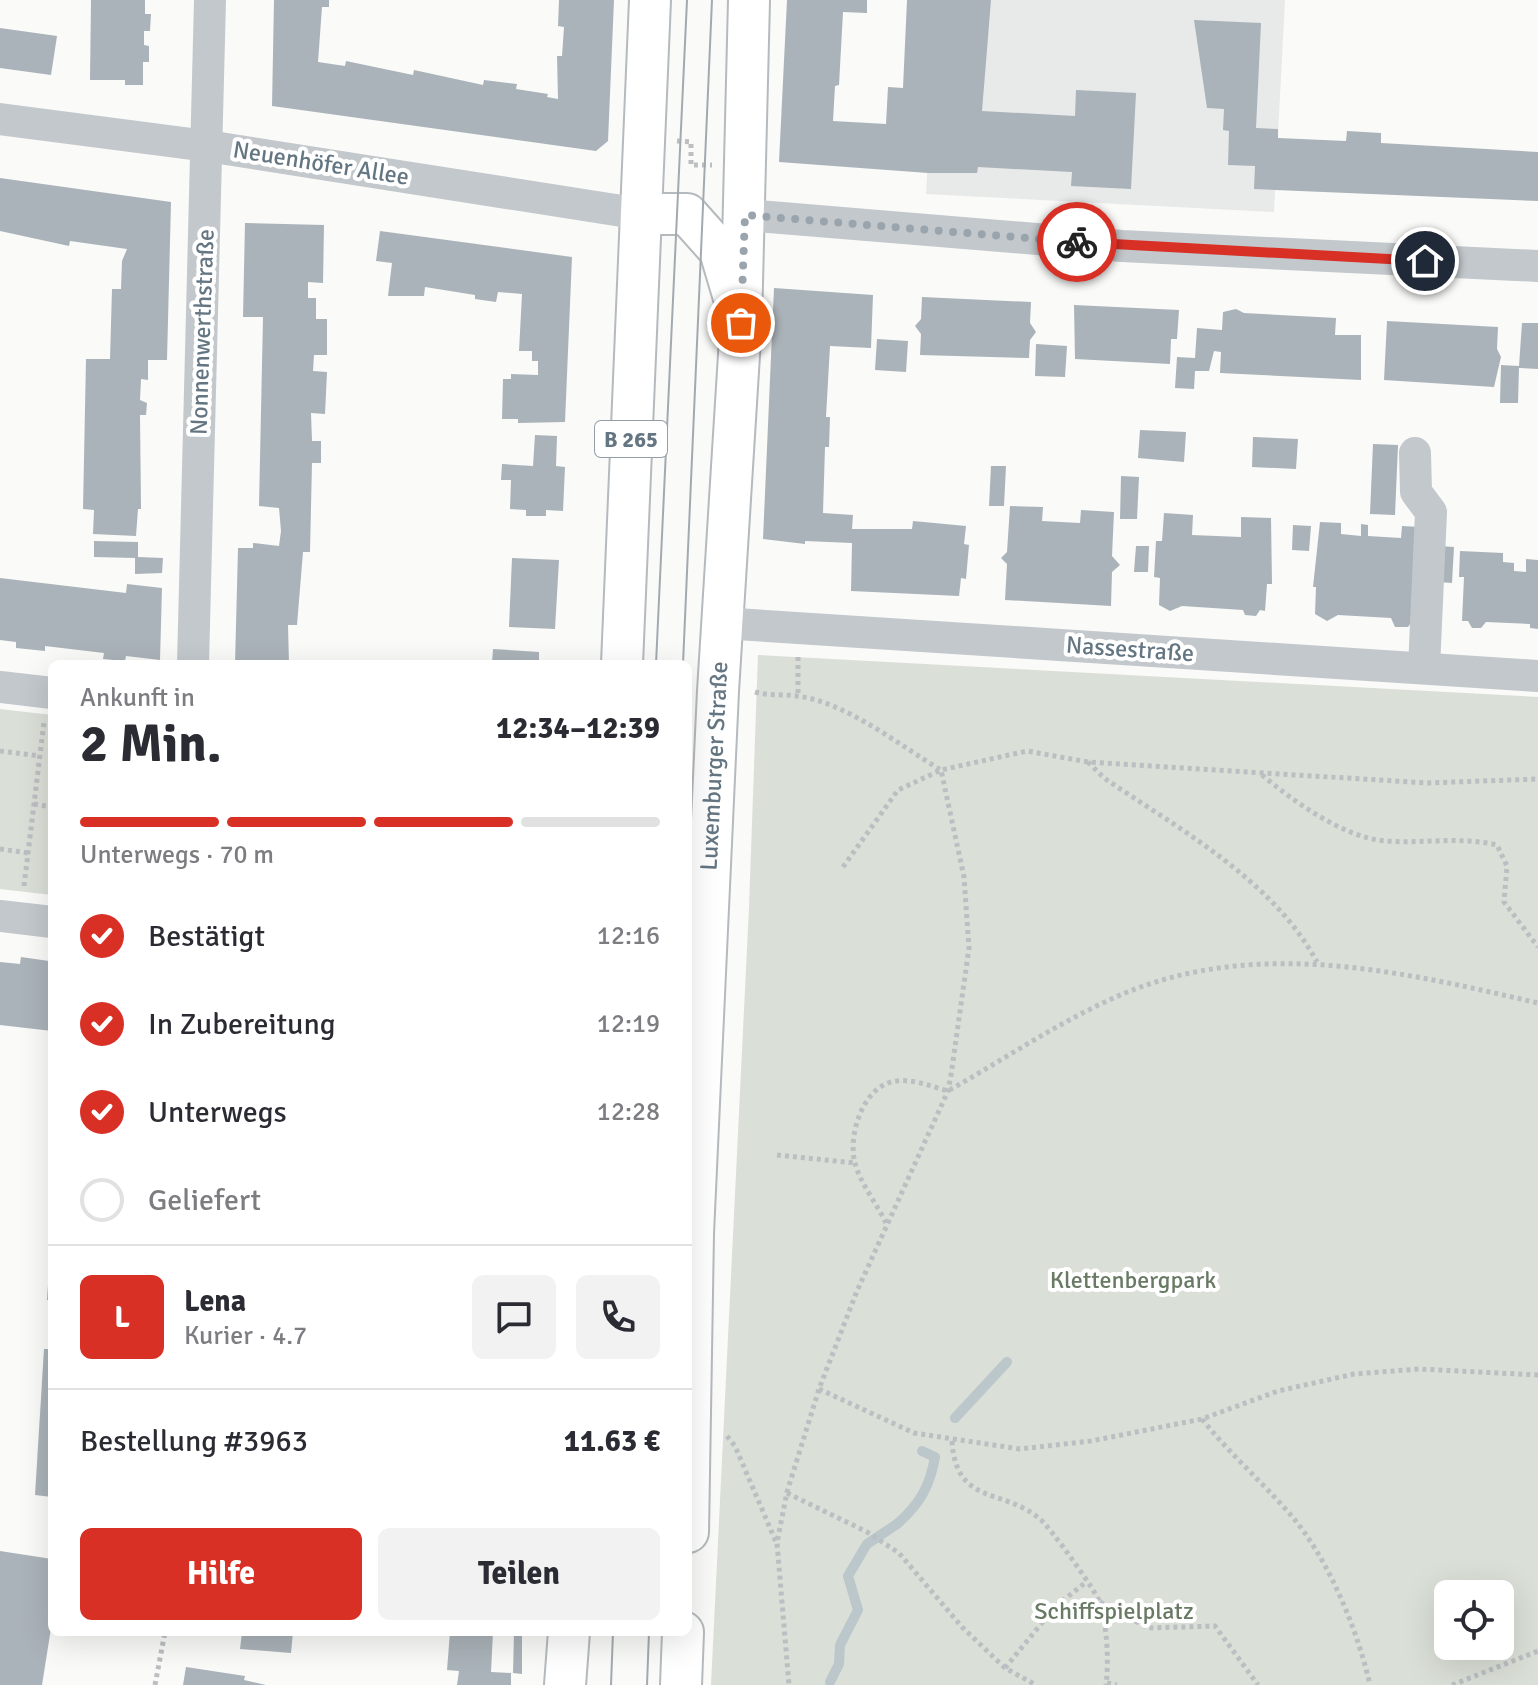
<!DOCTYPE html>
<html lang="de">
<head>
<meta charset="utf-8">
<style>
	:root { --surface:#fff; --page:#f2f2f3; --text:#2b2b33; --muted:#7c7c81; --line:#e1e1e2; --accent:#d93025 }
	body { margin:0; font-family:Signika,sans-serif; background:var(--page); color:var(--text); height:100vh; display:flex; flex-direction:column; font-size:30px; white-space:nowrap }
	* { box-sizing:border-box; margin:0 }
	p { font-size:26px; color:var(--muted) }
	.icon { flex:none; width:44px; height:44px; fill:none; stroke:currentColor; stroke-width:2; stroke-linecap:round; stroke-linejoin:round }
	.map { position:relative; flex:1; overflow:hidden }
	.side { position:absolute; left:48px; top:660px; width:644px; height:976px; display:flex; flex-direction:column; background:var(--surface); border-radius:12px; box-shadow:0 8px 32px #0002 }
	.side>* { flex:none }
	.tools { position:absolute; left:1434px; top:1580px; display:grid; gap:16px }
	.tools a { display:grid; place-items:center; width:80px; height:80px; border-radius:12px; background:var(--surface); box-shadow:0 8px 32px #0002; font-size:40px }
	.pin { position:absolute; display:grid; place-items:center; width:68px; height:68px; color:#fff; margin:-34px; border:4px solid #fff; border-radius:50%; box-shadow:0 2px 8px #0007 }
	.courier { position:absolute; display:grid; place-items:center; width:80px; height:80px; margin:-40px; border:6px solid #d93025; border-radius:50%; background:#fff; color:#222; box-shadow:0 2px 10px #0007 }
	.overview em { font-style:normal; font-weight:700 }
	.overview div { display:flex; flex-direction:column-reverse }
	.overview { display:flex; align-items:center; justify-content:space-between; height:136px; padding:0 32px }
	h1 { font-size:52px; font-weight:700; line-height:60px }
	.bar { display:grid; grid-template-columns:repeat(4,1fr); gap:12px 8px; align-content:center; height:96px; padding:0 32px }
	.bar i { height:10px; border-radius:6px; background:var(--line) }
	.bar .on { background:var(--accent) }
	.bar p { grid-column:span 4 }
	.line { display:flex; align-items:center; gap:20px; padding:0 32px; border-top:2px solid var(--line) }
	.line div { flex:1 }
	.round { display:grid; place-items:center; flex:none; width:84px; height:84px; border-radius:12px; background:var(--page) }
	ol { padding:0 32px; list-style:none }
	li { display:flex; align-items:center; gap:24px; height:88px }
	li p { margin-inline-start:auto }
	li .icon { padding:8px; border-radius:50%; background:var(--accent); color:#fff; stroke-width:4 }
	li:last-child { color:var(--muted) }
	li i { width:44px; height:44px; border:4px solid var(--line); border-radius:50% }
	.primary-button { display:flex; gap:16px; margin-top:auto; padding:16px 32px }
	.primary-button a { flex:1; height:92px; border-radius:12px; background:var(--accent); color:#fff; font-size:32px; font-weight:700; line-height:92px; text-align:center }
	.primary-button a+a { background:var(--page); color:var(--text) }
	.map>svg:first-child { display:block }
	.built { fill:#e8e9e9 }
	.green { fill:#dadfd7; fill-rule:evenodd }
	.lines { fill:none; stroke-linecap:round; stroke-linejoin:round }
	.stream { stroke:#bbc7cb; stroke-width:10 }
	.building { fill:#aab3b9 }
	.major-casing { stroke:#b5babe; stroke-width:44 }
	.path { stroke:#bbbfc2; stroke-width:5; stroke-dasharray:4 4; stroke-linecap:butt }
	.minor { stroke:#c3c8cc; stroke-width:32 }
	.major { stroke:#fff; stroke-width:40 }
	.tram { stroke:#a2aab0; stroke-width:2 }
	.done { stroke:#99a4ac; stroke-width:8; stroke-dasharray:0 14.4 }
	.route { stroke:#d93025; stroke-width:10 }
	.labels { text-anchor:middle; stroke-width:8; stroke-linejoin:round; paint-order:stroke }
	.shield { fill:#fff; stroke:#939fa8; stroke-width:2 }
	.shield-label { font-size:22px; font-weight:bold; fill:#657683 }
	.street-label { font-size:24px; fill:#657683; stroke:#fff }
	.park-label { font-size:24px; fill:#687a64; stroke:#fff }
</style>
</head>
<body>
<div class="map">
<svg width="1538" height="1685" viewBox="0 0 1538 1685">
	<rect width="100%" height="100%" fill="#fafaf8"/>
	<!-- built -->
	<polygon class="built" points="937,0 1285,0 1274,212 926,194"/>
	<!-- green -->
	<g class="green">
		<path d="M758,655L1538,697V1685H711L749,908ZM1448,1594H1500V1646H1448Z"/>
		<polygon points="0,709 52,715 52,895 0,889"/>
	</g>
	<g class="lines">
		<!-- stream -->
		<g class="stream">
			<polyline points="955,1418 1007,1362"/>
			<path d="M897,1524C920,1504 930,1486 935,1457L922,1451"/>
			<polyline points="830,1682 839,1664 840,1645 858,1610 848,1576 867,1544 897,1524"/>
		</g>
	</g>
	<!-- building -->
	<g class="building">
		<polygon points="91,0 145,0 145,14 151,14 150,31 144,31 144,45 149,46 149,62 143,62 143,85 125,85 125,80 90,80"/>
		<polygon points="274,0 329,0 329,7 322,7 318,62 345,66 346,61 413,75 414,70 483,85 484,80 517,84 516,89 548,94 547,97 558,99 557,56 562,56 564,27 558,26 559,0 614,0 608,141 596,151 272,106"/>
		<polygon points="787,0 867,0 867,13 843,12 839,85 835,86 833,121 886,124 888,87 903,88 907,0 991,0 982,111 1075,116 1076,90 1136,93 1131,189 1071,186 1072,172 978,167 977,173 928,173 779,162"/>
		<polygon points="1194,20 1261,23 1256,128 1278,129 1278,138 1346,141 1347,131 1381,133 1381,143 1538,152 1538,201 1254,189 1255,166 1228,165 1229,131 1223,130 1224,109 1207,108"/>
		<polygon points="0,28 57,36 51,75 0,68"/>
		<polygon points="0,178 171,202 167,360 148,360 148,380 141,379 140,400 147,403 146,415 140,415 141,509 138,509 136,536 93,534 94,510 83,509 86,359 110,359 112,289 121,289 122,261 127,249 70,241 69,246 0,231"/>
		<polygon points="245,223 324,225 323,283 308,282 308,298 316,298 316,319 327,319 327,355 314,355 313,371 327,372 325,414 311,413 312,441 321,441 321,463 312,463 310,552 303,552 297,625 288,625 289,664 235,664 238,548 253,548 253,543 279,546 281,531 279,508 259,506 263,317 243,317"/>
		<polygon points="380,231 572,257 565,422 518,423 518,419 502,419 503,379 511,379 511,374 538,375 538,361 532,361 532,351 519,351 522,294 498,292 496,302 475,299 475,295 425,287 424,296 388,296 392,263 376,261"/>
		<polygon points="774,288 873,295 871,348 830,346 826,417 830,417 829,447 825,447 823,513 853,515 852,529 912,529 913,521 966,526 964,544 969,545 966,579 961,578 959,596 851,591 852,543 805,541 805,544 763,539"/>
		<polygon points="922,297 1031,302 1030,323 1036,332 1030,340 1029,358 920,355 921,334 915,326 921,319"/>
		<polygon points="1074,305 1179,310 1177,339 1171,339 1170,364 1075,359"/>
		<polygon points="1236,309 1244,313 1336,318 1335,335 1361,335 1361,380 1220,373 1221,352 1214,351 1209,371 1195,371 1194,389 1175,388 1177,357 1195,358 1197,328 1222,330 1223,312"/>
		<polygon points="1387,321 1498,327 1497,349 1501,357 1494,387 1384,380"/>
		<polygon points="1522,323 1538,323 1538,369 1519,368 1518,403 1500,403 1501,365 1519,366"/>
		<polygon points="877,339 908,341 906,372 875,370"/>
		<polygon points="1036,344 1067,346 1065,377 1035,376"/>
		<polygon points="1140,430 1186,432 1184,462 1138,458"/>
		<polygon points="535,435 557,436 556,466 565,467 563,511 546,510 546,516 526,516 526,510 510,509 511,480 501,480 502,464 533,466"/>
		<polygon points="1253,437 1298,439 1296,469 1252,467"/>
		<polygon points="1373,444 1398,445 1395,515 1370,514"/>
		<polygon points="991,466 1006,466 1004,506 989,506"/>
		<polygon points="1121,476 1139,477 1137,519 1120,519"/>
		<polygon points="1010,506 1043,507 1042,521 1080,523 1081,510 1114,512 1112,556 1120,565 1112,572 1111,606 1005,600 1007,564 1001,558 1007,552"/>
		<polygon points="1164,513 1193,515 1192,535 1241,537 1241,517 1271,518 1272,584 1267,584 1265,611 1260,610 1256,616 1245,615 1243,610 1182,606 1170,611 1159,605 1160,578 1154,577 1156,541 1162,541"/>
		<polygon points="1320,522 1341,523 1341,534 1361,536 1361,524 1368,525 1368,536 1401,538 1402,526 1420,527 1412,621 1408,627 1395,627 1391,618 1338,615 1327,621 1315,614 1316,587 1313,587"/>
		<polygon points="1293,525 1311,526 1309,551 1292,550"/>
		<polygon points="94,541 138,542 138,557 163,558 162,573 135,574 135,558 94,557"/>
		<polygon points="1136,546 1149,546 1148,572 1134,572"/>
		<polygon points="1440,546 1454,547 1452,583 1438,582"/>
		<polygon points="1460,551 1503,553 1503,562 1514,563 1514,571 1526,572 1526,559 1538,560 1538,629 1530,628 1530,624 1486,622 1481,628 1472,628 1468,621 1462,621 1464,577 1459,577"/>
		<polygon points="512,558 559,560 555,629 509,627"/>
		<polygon points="0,578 126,593 127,584 162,588 160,660 126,656 125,661 103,659 104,653 45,646 45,651 16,648 16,642 0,640"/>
		<polygon points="493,649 539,652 539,664 492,664"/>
		<polygon points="21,957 49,961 52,1031 0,1025 0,962 20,964"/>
		<polygon points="50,1254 52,1254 52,1301 47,1300"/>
		<polygon points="44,1349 52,1349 52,1497 35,1495"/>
		<polygon points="0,1551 52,1559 52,1622 42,1685 0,1685"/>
		<polygon points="242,1632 293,1632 291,1653 240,1649"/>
		<polygon points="450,1632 493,1632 491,1672 511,1673 511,1685 457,1685 459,1671 447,1670"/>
		<polygon points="514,1632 522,1632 522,1674 513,1673"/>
		<polygon points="186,1667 245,1676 244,1680 266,1685 183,1685"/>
	</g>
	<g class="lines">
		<!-- major casing -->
		<g class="major-casing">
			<g id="major">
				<polyline points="641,214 687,214 720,251 734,298"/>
				<polyline points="622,664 650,0"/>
				<polyline points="688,1532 693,1233 718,691 741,323 749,0"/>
				<polyline points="565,1685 569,1632"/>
				<polyline points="681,1685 683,1632"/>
			</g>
		</g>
		<!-- path -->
		<g class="path">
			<polyline points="677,141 691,142 691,165 712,165"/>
			<polyline points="798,657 798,696"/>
			<path d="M755,692C769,696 782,694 797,696C846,702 899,745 941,770L964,877L969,948L951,1075L948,1091L857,1291L819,1389L787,1492L777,1543L789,1685"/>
			<polyline points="0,751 40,756"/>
			<path d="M1088,762L1104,778C1179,829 1273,880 1317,962"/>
			<path d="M1262,775C1293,801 1344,838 1386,841C1424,844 1459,836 1497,845L1507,866L1504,902L1538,947"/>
			<polyline points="34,804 52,807"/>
			<polyline points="0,849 28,853"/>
			<polyline points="843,867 898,790 941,770 1027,751 1088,762 1426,783 1538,779"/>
			<polyline points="24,886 44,722"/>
			<polyline points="777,1155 855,1163"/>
			<path d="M886,1223C877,1204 860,1183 855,1163C848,1137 861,1093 888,1083C907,1076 930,1086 948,1091C1001,1061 1053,1026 1107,1001C1246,935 1396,970 1538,1003"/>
			<polyline points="819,1389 914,1433 1020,1449 1091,1441 1202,1419 1278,1391 1354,1374 1419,1369 1538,1375"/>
			<path d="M1202,1419C1229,1453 1261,1481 1290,1514C1328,1558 1357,1628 1370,1685"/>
			<polyline points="727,1436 735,1446 776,1542"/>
			<path d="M952,1441C956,1507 1004,1487 1041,1520C1052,1530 1097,1592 1101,1605C1107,1631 1109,1659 1106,1685"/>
			<polyline points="787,1493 867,1532 899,1553 962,1627 1005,1668 1036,1685"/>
			<polyline points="1100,1602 1148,1628 1215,1626 1258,1685"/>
			<polyline points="1005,1668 1055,1607 1086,1582"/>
			<polyline points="1107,1683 1117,1685"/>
			<polyline points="155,1685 165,1632"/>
			<polyline points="1452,1685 1538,1651"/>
		</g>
		<!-- minor -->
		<g class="minor">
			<polyline points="0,119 207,146 641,214"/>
			<polyline points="745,215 1122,246 1538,266"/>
			<polyline points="1415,453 1416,492 1431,512 1424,668"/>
			<polyline points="721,623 1538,676"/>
			<polyline points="193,664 210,0"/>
			<polyline points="0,687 52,693"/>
			<polyline points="0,916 52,922"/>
		</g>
		<!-- major -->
		<use href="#major" class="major"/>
		<!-- tram -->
		<g class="tram">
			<polyline points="656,664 687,0"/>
			<polyline points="683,664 712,0"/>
			<polyline points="611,1685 613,1632"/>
			<polyline points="647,1685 649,1632"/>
		</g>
	</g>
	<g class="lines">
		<!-- done -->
		<polyline class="done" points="741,323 745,215 1077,242"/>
		<!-- route -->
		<polyline class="route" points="1077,242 1425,261"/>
	</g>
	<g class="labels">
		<!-- shield labels -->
		<rect class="shield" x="595" y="421" width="72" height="36" rx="6"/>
		<g class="shield-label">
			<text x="631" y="447">B 265</text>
		</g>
		<!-- street labels -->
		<g class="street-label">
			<text transform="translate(321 163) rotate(9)" y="8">Neuenhöfer Allee</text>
			<text transform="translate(202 332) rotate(-88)" y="8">Nonnenwerthstraße</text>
			<text transform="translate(1130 649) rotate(4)" y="8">Nassestraße</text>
			<text transform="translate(714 766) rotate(-87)" y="8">Luxemburger Straße</text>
		</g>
		<!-- park labels -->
		<g class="park-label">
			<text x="1133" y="1288">Klettenbergpark</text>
			<text x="1114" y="1619">Schiffspielplatz</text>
		</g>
	</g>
</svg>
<div class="tools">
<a><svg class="icon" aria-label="locate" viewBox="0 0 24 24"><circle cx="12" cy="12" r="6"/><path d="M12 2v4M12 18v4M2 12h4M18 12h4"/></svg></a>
</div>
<div class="pin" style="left:741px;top:323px;background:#ea580c"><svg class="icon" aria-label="bag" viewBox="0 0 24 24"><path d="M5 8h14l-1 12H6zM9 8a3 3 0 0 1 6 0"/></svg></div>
<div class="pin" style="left:1425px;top:261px;background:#1f2937"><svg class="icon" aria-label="home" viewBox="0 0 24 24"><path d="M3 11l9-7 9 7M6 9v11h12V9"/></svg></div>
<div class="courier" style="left:1077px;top:242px"><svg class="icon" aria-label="bike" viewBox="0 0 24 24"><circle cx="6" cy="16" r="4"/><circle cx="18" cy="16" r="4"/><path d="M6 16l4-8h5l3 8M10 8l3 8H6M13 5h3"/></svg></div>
<section class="side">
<div class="overview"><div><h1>2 Min.</h1><p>Ankunft in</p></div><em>12:34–12:39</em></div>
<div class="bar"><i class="on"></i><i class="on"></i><i class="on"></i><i></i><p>Unterwegs · 70 m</p></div>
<ol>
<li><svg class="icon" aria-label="check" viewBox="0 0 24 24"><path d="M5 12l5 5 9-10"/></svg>Bestätigt<p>12:16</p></li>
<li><svg class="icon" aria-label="check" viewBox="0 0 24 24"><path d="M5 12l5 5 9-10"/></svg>In Zubereitung<p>12:19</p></li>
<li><svg class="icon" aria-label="check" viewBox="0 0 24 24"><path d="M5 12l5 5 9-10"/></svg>Unterwegs<p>12:28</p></li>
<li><i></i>Geliefert</li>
</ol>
<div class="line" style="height:144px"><b class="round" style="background:var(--accent);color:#fff">L</b><div><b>Lena</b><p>Kurier · 4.7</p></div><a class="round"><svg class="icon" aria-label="chat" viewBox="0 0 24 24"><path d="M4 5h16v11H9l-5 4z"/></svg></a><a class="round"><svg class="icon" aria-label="phone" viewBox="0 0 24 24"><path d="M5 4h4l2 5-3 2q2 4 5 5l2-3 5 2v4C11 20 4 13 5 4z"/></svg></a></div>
<div class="line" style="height:104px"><div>Bestellung #3963</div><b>11.63 €</b></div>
<div class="primary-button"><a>Hilfe</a><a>Teilen</a></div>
</section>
</div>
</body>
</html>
